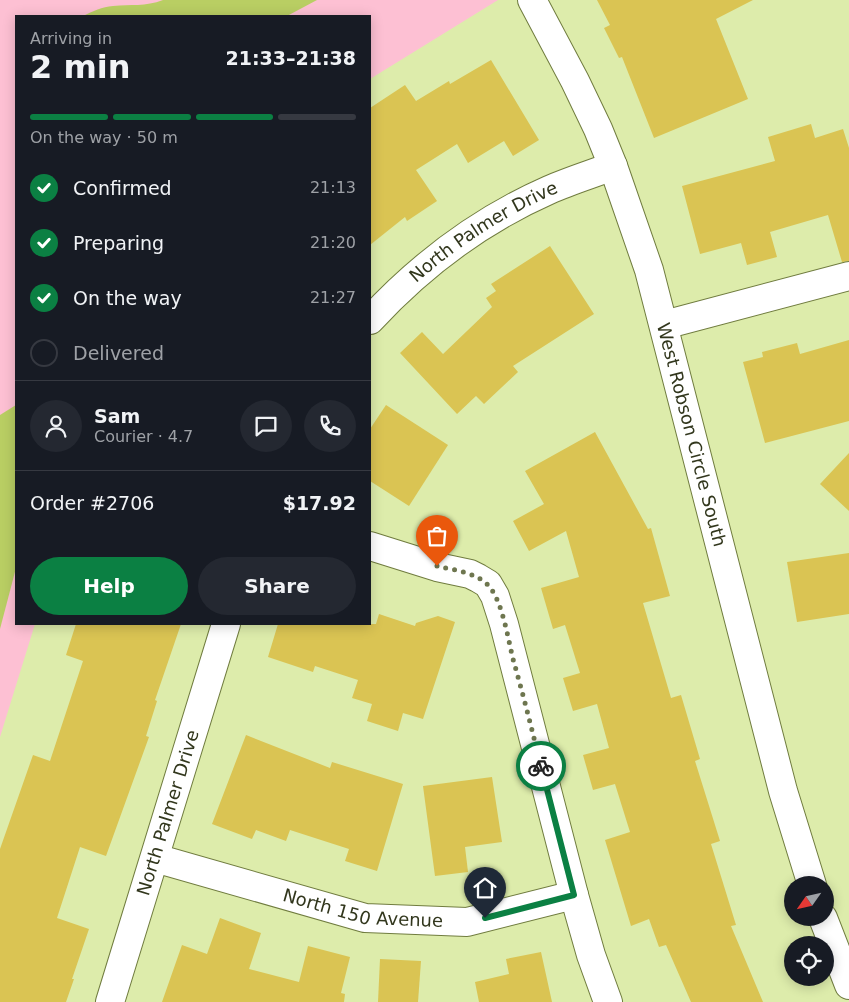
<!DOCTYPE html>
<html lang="en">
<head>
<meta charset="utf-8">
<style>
	:root { --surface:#171b24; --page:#242831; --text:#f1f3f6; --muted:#9ea1a6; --line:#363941; --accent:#0b8043 }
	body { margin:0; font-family:"DejaVu Sans",sans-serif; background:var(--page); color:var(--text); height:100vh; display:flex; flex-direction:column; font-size:19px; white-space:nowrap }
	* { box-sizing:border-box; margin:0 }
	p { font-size:16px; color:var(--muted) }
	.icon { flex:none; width:28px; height:28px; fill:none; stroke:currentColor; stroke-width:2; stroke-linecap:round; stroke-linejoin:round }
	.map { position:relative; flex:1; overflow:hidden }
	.drawer { position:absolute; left:15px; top:15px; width:356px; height:610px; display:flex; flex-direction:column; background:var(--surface); border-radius:0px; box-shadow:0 2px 12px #0003 }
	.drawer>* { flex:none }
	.needle { width:32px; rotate:236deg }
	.tools { position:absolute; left:784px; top:876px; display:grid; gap:10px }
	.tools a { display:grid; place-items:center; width:50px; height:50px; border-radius:50%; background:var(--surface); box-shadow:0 2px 12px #0003; font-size:25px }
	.pin { position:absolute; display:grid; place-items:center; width:42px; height:42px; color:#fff; margin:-51px -21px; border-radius:50% 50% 50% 0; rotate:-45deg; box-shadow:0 0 5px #0007 }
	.pin .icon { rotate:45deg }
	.courier { position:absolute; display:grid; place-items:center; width:50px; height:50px; margin:-25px; border:4px solid #0b8043; border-radius:50%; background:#fff; color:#222; box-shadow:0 1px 6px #0007 }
	.summary em { font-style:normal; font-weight:800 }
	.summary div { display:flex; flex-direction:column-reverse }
	.summary { display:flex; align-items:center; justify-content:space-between; height:85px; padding:0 15px }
	h1 { font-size:32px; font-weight:800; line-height:38px }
	.bar { display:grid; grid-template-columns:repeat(4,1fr); gap:8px 5px; align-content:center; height:60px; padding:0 15px }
	.bar i { height:6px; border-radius:4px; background:var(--line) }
	.bar .current { background:var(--accent) }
	.bar p { grid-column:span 4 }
	.line { display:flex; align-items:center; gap:12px; padding:0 15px; border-top:1px solid var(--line) }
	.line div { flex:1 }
	.round { display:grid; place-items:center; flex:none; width:52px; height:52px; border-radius:26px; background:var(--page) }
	ol { padding:0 15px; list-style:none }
	li { display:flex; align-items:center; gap:15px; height:55px }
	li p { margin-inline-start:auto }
	li .icon { padding:5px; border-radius:50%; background:var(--accent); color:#fff; stroke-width:4 }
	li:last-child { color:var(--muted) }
	li i { width:28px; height:28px; border:2px solid var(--line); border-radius:50% }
	.cta { display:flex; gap:10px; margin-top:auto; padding:10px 15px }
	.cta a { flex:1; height:58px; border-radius:30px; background:var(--accent); color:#fff; font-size:20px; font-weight:800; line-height:58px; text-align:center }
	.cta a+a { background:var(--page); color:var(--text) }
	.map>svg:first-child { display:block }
	.green { fill:#fdc0d3 }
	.water { fill:#b9ce63 }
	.building { fill:#dac453 }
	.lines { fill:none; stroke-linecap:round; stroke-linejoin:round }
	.minor-casing { stroke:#707c3f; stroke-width:30 }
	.minor { stroke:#fff; stroke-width:28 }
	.done { stroke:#6e764f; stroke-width:5; stroke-dasharray:0 9 }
	.route { stroke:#0b8043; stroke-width:6 }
	.labels { text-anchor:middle; stroke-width:5; stroke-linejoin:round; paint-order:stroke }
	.street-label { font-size:18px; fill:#32371d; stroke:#fff }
</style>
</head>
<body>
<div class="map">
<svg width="849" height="1002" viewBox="0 0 849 1002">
	<rect width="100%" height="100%" fill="#ddecab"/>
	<!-- green -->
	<polygon class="green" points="0,0 498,0 370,79 370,16 16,16 16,624 35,624 0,737"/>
	<!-- water -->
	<g class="water">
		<path d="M163,0H317L287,16H83C93,11 102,7 113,6C131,4 145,7 163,0Z"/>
		<polygon points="16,405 16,568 0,629 0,415"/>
	</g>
	<!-- building -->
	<g class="building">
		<polygon points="597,0 753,0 716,19 748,99 654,138 622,57 619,58 604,28 610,25"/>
		<polygon points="491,60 539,140 513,156 504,141 468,163 457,144 416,170 437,201 407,221 405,217 370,245 370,108 405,85 416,101 449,81 450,84"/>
		<polygon points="811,124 815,138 843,129 849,148 849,261 842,262 828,215 770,232 777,257 747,265 741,243 700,254 682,186 775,161 768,137"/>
		<polygon points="550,246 594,314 513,366 518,372 484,404 476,396 457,414 400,353 422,332 443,354 492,307 486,298 496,291 491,284"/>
		<polygon points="849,340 849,421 765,443 743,362 763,357 762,352 797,343 800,354"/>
		<polygon points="386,405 448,445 409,506 370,481 370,429"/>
		<polygon points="595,432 648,529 651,528 670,596 643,603 671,698 681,695 700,759 695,761 720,841 711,844 736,925 731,926 763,1002 691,1002 666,945 659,947 649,919 631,926 605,840 630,832 615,784 593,790 583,755 609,748 597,704 573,711 563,678 580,673 565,625 553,629 541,588 579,577 566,531 529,551 513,521 544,504 525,471"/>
		<polygon points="849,453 849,511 820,484"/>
		<polygon points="849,553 849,614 797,622 787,562"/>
		<polygon points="379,614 415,626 416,623 438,616 455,622 423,719 403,713 398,731 367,721 372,704 352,698 358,680 315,666 313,672 268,657 278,624 376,624"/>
		<polygon points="76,624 181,624 155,700 157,701 146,736 149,737 106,856 80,847 57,918 89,929 72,979 74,979 66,1002 0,1002 0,849 33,755 50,761 83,661 66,655"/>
		<polygon points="246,735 330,768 332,762 403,784 377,871 345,861 349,849 290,830 286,841 256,830 252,839 212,824"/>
		<polygon points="492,777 502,842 465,847 468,872 435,876 423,786"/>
		<polygon points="220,918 261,933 249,969 299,982 308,946 350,957 341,993 345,994 344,1002 162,1002 182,945 207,954"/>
		<polygon points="541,952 552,1002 479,1002 475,982 509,974 506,959"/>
		<polygon points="380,959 421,961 418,1002 378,1002"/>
	</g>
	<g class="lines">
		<!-- minor casing -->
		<g class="minor-casing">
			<g id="minor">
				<path id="s1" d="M532,0L575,81L598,129L613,166L649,270L783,791L812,885"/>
				<path id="s2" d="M370,320C420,266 481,220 549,190C569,181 592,174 613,166"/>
				<polyline points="664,325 849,276"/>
				<polyline points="370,546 437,567 470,574 478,578 488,584 495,596 504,624 574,895 591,955 608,1002"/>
				<path id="s3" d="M155,858L365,918L467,922L574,895"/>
				<polyline points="823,918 849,985"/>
				<path id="s4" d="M110,1002L226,624"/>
			</g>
		</g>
		<!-- minor -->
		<use href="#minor" class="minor"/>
	</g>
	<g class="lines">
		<!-- done -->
		<path class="done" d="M437,566C453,570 474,572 487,584C502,598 508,639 513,659C523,694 532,730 541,766"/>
		<!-- route -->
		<polyline class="route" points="485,918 574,895 541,766"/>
	</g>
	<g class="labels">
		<!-- street labels -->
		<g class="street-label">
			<text dy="6" stroke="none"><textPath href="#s2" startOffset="145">North Palmer Drive</textPath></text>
			<text dy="6" stroke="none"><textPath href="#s1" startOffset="465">West Robson Circle South</textPath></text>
			<text dy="6" stroke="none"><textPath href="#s4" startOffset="198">North Palmer Drive</textPath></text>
			<text dy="6" stroke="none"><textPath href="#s3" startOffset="215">North 150 Avenue</textPath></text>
		</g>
	</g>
</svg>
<div class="tools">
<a><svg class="needle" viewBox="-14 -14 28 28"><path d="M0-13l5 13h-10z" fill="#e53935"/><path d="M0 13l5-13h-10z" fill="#9ea1a6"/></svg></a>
<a><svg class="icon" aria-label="locate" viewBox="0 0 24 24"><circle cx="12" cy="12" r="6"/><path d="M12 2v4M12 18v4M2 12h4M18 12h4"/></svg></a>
</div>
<div class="pin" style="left:437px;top:566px;background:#ea580c"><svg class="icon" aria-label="bag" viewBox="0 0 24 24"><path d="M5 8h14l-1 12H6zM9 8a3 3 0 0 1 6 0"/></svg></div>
<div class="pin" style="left:485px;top:918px;background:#1f2937"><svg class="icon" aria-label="home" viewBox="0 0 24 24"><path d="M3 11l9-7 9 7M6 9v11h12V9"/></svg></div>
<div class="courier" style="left:541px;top:766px"><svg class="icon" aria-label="bike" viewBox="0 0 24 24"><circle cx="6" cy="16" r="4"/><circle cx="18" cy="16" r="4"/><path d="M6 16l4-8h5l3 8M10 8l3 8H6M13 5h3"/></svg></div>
<section class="drawer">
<div class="summary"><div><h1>2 min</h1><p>Arriving in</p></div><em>21:33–21:38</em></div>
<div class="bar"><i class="current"></i><i class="current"></i><i class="current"></i><i></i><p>On the way · 50 m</p></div>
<ol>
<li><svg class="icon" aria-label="check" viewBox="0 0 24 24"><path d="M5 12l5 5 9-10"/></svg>Confirmed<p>21:13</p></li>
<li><svg class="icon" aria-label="check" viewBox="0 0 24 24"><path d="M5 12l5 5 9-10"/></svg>Preparing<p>21:20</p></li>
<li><svg class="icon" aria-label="check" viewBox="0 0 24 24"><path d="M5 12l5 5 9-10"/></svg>On the way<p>21:27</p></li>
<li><i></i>Delivered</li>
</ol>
<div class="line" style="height:90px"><a class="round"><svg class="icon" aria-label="person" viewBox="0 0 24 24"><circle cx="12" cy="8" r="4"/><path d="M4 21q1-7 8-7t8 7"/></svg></a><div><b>Sam</b><p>Courier · 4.7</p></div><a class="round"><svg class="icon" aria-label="chat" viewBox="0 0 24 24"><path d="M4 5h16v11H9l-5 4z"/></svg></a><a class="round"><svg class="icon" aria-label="phone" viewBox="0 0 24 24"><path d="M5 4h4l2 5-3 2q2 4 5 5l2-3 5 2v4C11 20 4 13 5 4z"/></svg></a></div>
<div class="line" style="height:65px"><div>Order #2706</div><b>$17.92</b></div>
<div class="cta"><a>Help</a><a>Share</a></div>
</section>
</div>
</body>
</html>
